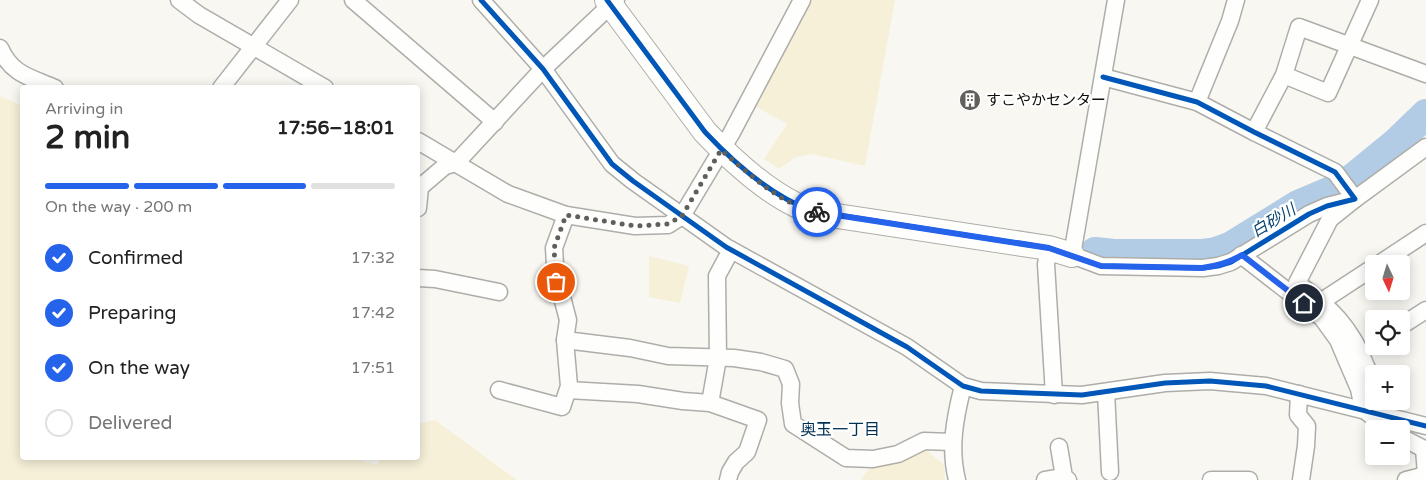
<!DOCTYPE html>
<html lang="en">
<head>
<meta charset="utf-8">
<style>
	:root { --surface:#fff; --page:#f2f2f2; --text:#222; --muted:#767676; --line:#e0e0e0; --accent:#2563eb }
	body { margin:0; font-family:"Varela Round","Noto Sans JP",sans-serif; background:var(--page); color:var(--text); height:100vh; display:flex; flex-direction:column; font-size:19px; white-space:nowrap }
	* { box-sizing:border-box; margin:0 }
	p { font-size:16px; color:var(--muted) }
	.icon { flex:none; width:28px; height:28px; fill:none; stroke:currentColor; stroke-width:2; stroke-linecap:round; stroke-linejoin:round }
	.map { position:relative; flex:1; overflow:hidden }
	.details { position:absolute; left:20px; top:85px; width:400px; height:375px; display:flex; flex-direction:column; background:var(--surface); border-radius:5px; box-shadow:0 2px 12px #0003 }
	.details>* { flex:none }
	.needle { width:32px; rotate:176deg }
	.controls { position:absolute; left:1365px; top:255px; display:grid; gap:10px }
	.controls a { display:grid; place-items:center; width:45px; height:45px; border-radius:5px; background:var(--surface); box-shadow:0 2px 12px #0003; font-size:25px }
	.pin { position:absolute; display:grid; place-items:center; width:42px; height:42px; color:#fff; margin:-21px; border:2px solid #fff; border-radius:50%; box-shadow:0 1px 5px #0007 }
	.courier { position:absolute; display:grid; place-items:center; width:50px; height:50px; margin:-25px; border:4px solid #2563eb; border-radius:50%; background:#fff; color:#222; box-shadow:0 1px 6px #0007 }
	.summary em { font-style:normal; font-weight:700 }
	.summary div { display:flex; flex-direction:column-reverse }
	.summary { display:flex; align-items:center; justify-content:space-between; height:85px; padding:0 25px }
	h1 { font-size:32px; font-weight:700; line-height:38px }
	.bar { display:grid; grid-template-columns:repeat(4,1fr); gap:8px 5px; align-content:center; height:60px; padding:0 25px }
	.bar i { height:6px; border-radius:4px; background:var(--line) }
	.bar .on { background:var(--accent) }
	.bar p { grid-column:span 4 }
	ol { padding:0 25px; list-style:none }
	li { display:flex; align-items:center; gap:15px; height:55px }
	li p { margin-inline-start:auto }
	li .icon { padding:5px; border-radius:50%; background:var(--accent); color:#fff; stroke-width:4 }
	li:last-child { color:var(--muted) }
	li i { width:28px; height:28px; border:2px solid var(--line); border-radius:50% }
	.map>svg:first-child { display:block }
	.green { fill:#f6f0d8 }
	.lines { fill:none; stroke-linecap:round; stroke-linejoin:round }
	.river { stroke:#b2cce5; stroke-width:30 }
	.street-casing { stroke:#aeada9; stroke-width:19 }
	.secondary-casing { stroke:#aeada9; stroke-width:26 }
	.street { stroke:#fefefd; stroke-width:16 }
	.secondary { stroke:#fefefd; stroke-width:24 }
	.cycleway-casing { stroke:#fff; stroke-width:8 }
	.cycleway { stroke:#0057b8; stroke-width:5 }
	.done { stroke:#605f5b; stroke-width:5; stroke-dasharray:0 9 }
	.route { stroke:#2563eb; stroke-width:6 }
	.labels { text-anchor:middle; stroke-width:4.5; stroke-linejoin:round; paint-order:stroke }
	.poi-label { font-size:15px; fill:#0e0d09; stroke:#fff; text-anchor:start }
	.water-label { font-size:16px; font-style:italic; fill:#044370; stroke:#fff }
	.neighbourhood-label { font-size:16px; fill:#002f52; stroke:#fff }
</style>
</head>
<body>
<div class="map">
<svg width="1426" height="480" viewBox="0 0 1426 480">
	<rect width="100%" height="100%" fill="#f8f7f2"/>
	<!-- green -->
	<g class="green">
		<polygon points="809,0 895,0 865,166 812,154 796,157 779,169 764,159 787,124 755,106"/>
		<polygon points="0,96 22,106 22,458 351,458 377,465 382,458 418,458 418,424 435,420 517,480 0,480"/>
		<polygon points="649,256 689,266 680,303 649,297"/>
		<polygon points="925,449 944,465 945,480 861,480 869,468 901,460"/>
	</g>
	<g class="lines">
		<!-- river -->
		<polyline class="river" points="1095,252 1114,254 1201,254 1216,252 1230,247 1298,205 1338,188 1353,178 1397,142 1426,114"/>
		<!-- street casing -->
		<g class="street-casing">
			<g id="street">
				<polyline points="179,0 199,15 325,88"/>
				<polyline points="353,0 495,122"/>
				<polyline points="481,0 543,69 612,164 633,181 726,247 907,347 963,386 981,391 1082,395 1165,383 1210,381 1266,386 1426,426"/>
				<path d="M0,48C12,75 30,77 55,88"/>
				<polyline points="1284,75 1328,93 1370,0"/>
				<polyline points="1103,77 1197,102 1254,132 1335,172 1355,199 1327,206 1309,214 1231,262 1218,266 1203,268 1101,266 1072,255 1116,0"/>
				<polyline points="221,88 290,0"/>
				<polyline points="1197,102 1230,21 1236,0"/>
				<polyline points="1254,132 1284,75 1299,27 1426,74"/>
				<polyline points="418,141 508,194 566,215 635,226 668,225 682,216 731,134 802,0"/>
				<polyline points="418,189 445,166 456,163 543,69 616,0"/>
				<polyline points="418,208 420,187"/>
				<polyline points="1049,248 1046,264 1054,395"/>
				<polyline points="1241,255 1322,318 1338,340 1359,389 1363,409 1388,429"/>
				<polyline points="1379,264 1426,233"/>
				<polyline points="418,278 435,279 499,292"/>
				<polyline points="1322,301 1374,267"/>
				<polyline points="1401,326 1426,310"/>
				<polyline points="565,340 630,348 668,356 734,358 761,362 785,369 791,384 790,403 793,424 846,458 873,459 898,454 924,441 952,442"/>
				<polyline points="499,390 562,407 569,386 565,340 568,320 562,297 556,282 554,248 566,215"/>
				<polyline points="568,390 638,394 683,401 710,403 758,420 747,452 736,462 730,472 728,480"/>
				<polyline points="1106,392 1110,472"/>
				<polyline points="1299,394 1298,415 1307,426 1306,446 1301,480"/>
				<polyline points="710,403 718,358 717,276 731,250"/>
				<path d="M1363,409C1367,401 1371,393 1372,384C1372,378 1368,371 1366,366C1351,327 1330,307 1297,283L1330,219L1355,199L1426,147"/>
				<polyline points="1401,437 1424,449 1426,474"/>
				<polyline points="1059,447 1064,477 1068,480"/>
				<path d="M957,480C949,448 955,417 963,386"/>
				<polyline points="1045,480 1064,477"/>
				<polyline points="1211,480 1249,480"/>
				<polyline points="1406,480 1426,475"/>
			</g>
		</g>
		<!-- secondary casing -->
		<g class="secondary-casing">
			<path id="secondary" d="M607,0L705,132C729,157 765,190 796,205C809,212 823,213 837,216L1049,248L1072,255"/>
		</g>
		<!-- street -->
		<use href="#street" class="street"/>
		<!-- secondary -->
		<use href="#secondary" class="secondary"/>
		<!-- cycleway casing -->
		<g class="cycleway-casing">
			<g id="cycleway">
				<polyline points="481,0 543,69 612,164 633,181 726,247 907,347 963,386 981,391 1082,395 1165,383 1210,381 1266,386 1426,426"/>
				<path d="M607,0L705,132C734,163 772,196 812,211L1049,248L1101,266L1203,268L1218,266L1231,262L1309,214L1327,206L1355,199L1335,172L1254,132L1197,102L1103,77"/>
			</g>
		</g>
		<!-- cycleway -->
		<use href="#cycleway" class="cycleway"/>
	</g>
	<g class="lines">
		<!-- done -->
		<path class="done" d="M556,282L554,248L566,215L635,226L668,224L682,216L721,150C749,173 780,205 817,212"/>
		<!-- route -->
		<path class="route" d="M817,212L1049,248L1101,266L1202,268C1217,266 1229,263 1242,255L1304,303"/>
	</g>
	<!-- icons -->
	<defs>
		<g id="building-disc" transform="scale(1.125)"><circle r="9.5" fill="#605f5b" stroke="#fff"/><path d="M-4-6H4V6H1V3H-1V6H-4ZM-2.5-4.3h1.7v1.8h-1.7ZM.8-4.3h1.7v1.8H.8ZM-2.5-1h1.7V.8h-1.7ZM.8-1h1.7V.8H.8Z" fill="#fff"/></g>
	</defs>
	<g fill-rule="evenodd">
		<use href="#building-disc" x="970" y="100"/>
	</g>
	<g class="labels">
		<!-- poi labels -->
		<g class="poi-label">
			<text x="986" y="105">すこやかセンター</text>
		</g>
		<!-- water labels -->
		<g class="water-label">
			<text transform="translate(1273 220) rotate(-31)" y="6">白砂川</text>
		</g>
		<!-- neighbourhood labels -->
		<g class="neighbourhood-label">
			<text x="840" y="435">奥玉一丁目</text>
		</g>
	</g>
</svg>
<div class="controls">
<a><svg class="needle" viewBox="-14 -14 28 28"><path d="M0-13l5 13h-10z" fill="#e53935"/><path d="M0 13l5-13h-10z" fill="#767676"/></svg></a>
<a><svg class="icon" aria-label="locate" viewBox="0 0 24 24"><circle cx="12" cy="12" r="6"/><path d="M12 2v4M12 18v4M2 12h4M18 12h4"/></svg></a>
<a>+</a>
<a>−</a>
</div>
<div class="pin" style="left:556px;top:282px;background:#ea580c"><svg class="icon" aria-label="bag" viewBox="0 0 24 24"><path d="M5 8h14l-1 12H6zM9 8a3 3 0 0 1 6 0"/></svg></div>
<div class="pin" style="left:1304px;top:303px;background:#1f2937"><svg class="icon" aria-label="home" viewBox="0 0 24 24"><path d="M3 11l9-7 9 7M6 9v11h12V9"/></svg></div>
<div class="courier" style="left:817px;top:212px"><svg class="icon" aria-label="bike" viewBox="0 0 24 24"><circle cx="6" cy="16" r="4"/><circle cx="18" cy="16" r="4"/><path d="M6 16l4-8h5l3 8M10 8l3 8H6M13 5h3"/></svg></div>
<section class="details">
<div class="summary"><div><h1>2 min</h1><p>Arriving in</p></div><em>17:56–18:01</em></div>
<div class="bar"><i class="on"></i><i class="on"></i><i class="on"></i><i></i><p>On the way · 200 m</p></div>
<ol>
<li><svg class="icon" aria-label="check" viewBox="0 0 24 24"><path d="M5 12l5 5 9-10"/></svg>Confirmed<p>17:32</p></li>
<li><svg class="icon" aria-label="check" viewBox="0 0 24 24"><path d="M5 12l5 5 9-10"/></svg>Preparing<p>17:42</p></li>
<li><svg class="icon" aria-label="check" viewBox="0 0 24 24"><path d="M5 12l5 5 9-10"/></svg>On the way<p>17:51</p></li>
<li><i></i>Delivered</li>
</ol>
</section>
</div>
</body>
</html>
